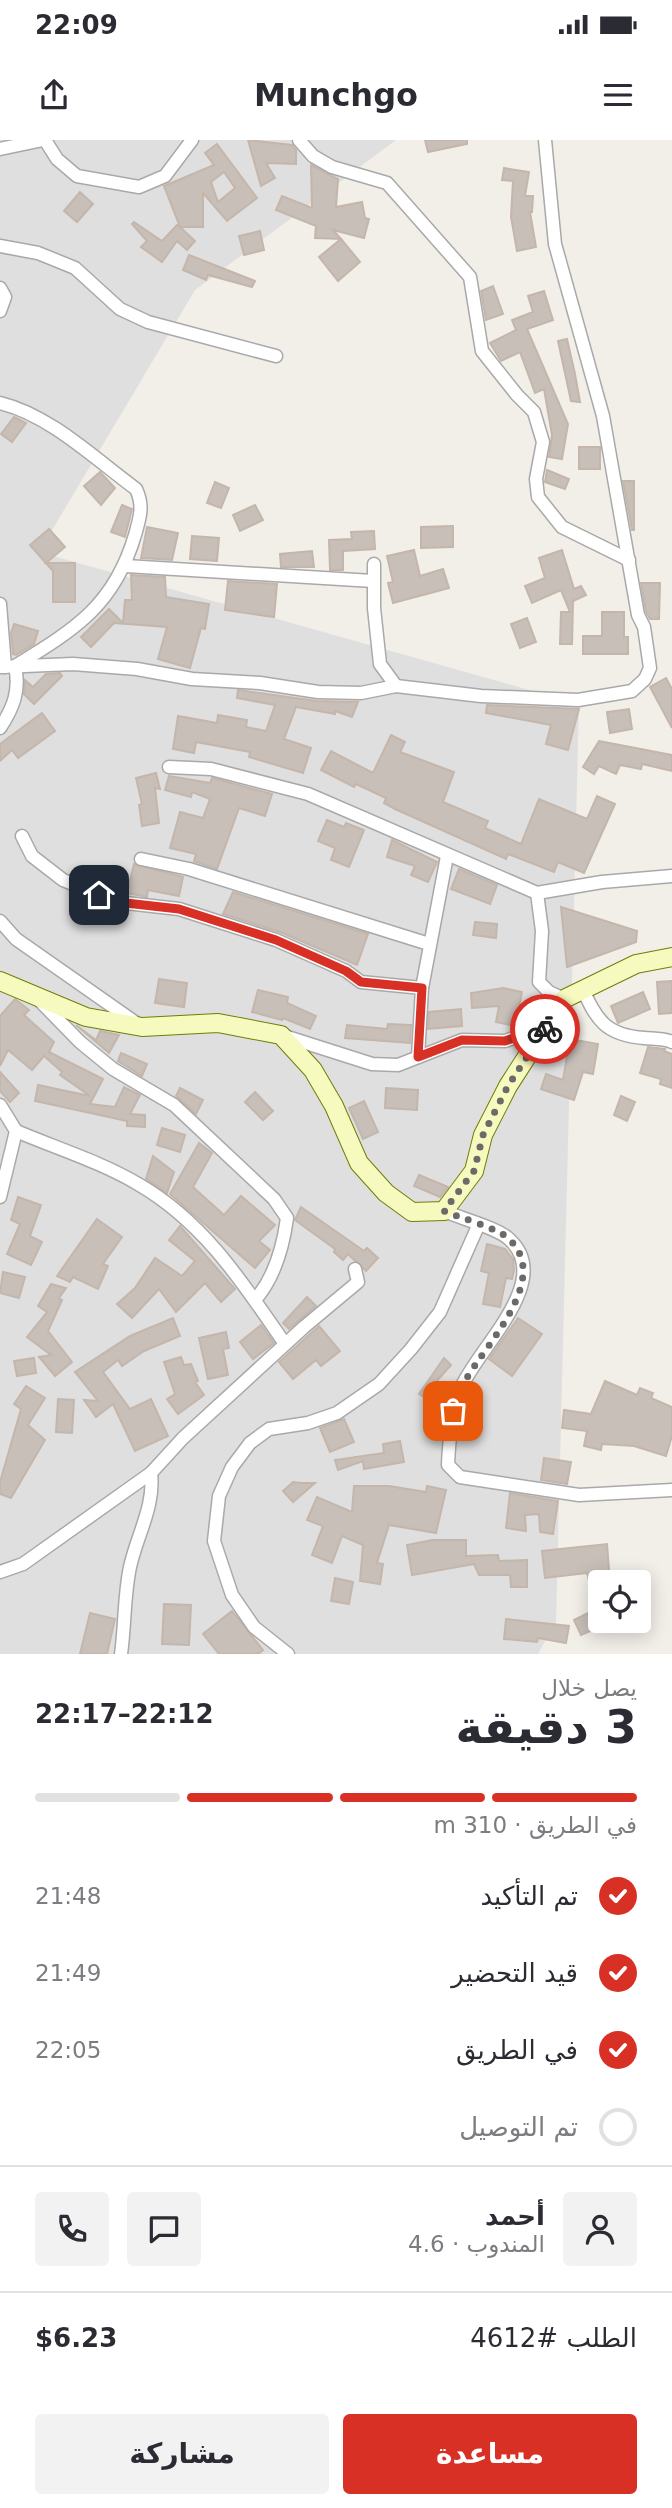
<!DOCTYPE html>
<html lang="ar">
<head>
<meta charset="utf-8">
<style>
	:root { --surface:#fff; --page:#f2f2f3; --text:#2b2b33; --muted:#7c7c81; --line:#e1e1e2; --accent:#d93025 }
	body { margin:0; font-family:"DejaVu Sans","Noto Naskh Arabic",sans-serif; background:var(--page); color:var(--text); direction:rtl; height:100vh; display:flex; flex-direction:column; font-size:26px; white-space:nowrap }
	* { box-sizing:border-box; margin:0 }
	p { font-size:23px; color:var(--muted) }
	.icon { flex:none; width:38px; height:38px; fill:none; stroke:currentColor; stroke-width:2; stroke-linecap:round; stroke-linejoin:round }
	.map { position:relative; height:1514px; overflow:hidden; direction:ltr }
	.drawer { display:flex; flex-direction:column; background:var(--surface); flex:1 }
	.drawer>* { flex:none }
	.controls { position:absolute; left:588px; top:1430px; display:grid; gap:14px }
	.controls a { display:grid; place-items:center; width:63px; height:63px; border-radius:7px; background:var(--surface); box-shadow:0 4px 18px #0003; font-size:35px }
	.pin { position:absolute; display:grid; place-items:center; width:60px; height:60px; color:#fff; margin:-30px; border-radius:14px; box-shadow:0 4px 10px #0006 }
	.courier { position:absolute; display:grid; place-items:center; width:70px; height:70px; margin:-35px; border:5px solid #d93025; border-radius:50%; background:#fff; color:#222; box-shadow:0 2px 9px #0007 }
	.overview em { font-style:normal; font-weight:800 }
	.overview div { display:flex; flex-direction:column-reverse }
	.overview { display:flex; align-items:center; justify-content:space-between; height:119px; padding:0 35px }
	h1 { font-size:46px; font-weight:800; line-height:52px }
	.bar { display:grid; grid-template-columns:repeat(4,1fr); gap:10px 7px; align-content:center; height:84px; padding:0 35px }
	.bar i { height:9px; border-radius:5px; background:var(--line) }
	.bar .selected { background:var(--accent) }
	.bar p { grid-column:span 4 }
	.line { display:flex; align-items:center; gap:18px; padding:0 35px; border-top:2px solid var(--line) }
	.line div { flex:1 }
	.round { display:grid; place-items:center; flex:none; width:74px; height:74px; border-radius:7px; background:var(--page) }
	ol { padding:0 35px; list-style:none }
	li { display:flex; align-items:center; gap:21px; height:77px }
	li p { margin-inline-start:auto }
	li .icon { padding:7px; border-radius:50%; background:var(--accent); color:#fff; stroke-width:4 }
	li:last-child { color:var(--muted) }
	li i { width:38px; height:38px; border:4px solid var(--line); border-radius:50% }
	.primary-button { display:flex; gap:14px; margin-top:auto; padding:14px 35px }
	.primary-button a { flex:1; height:80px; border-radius:7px; background:var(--accent); color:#fff; font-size:28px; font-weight:800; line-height:80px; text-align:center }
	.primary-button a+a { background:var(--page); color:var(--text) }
	.status { display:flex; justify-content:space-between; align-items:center; height:49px; padding:0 35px; background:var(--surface); direction:ltr }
	.status svg { height:19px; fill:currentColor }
	header { display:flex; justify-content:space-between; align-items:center; height:91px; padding:0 35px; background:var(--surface); font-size:32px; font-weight:800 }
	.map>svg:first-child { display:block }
	.residential { fill:#e0dfdf }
	.building { fill:#c7bfb8; stroke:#c4b6ab; stroke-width:2; fill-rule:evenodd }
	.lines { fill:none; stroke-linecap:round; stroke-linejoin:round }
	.minor-casing { stroke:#a9a9a9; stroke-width:15 }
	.secondary-casing { stroke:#707d05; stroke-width:20 }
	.minor { stroke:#fff; stroke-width:12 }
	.secondary { stroke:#f7fabf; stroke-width:18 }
	.done { stroke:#6b6a68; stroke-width:7; stroke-dasharray:0 12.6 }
	.route { stroke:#d93025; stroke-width:9 }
</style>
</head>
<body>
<div class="status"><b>22:09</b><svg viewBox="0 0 49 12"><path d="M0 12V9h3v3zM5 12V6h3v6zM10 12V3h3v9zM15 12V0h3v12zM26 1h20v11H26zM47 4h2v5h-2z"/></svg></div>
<header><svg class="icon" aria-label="menu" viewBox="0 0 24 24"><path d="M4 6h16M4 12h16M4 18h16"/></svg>Munchgo<svg class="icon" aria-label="share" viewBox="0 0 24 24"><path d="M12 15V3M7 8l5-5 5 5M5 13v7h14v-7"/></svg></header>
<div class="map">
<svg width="672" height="1514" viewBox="0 0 672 1514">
	<rect width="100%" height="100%" fill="#f2efe9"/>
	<!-- residential -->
	<polygon class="residential" points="0,0 396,0 195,150 39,412 579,564 556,1482 538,1514 0,1514"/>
	<!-- building -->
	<g class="building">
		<polygon points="248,0 292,5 296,10 296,24 266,23 275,38 261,46"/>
		<polygon points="425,0 467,0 467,4 428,12"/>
		<path d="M217,4L257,58L227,81L203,53V87H180L195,101L187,110L177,101L162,122L141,107L147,101L132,84L134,82L162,101L177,85L180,87L164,46L214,25L205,13ZM224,32L235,48L218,62L211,42Z"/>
		<polygon points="311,25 338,39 336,67 362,62 365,78 369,79 364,98 333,90 341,99 315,98 316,86 276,70 282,56 312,68"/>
		<polygon points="504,28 529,32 525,56 533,56 532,72 530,72 536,107 517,111 511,77 513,41 502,40"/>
		<polygon points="80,52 93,64 77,82 64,71"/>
		<polygon points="260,91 264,110 244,115 239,96"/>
		<polygon points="341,99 360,122 338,141 319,117"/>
		<polygon points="189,115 255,141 252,147 208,135 206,140 183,130"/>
		<polygon points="493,146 503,174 486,180 481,151"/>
		<polygon points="544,151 553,180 527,189 568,284 562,319 549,317 552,295 544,249 535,253 520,212 501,221 490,203 516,190 512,180 533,172 528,156"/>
		<polygon points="567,199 575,234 580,262 571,261 558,201"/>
		<polygon points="14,277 26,283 12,302 1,294"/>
		<rect x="579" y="307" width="21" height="22"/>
		<polygon points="547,330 569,339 565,349 545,342"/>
		<polygon points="100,332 115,348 101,365 84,346"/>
		<polygon points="623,341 634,341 634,390 632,390"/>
		<polygon points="215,342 229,348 221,368 207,363"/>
		<polygon points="122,365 132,369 125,397 111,392"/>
		<polygon points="255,365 263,380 240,391 233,375"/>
		<polygon points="453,386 453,407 421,408 421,387"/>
		<polygon points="147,387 178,393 172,420 141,418"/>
		<polygon points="49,389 65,407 46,423 75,423 75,462 53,462 53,431 30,405"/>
		<polygon points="374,391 375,409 343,411 343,430 330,430 329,400 352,399 351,392"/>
		<polygon points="192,396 219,398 217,421 190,419"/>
		<polygon points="414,410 420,436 443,429 449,448 393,463 388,443 393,442 387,416"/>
		<polygon points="562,410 574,449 581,446 586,455 573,461 572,504 560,504 561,472 570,472 561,450 532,463 525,446 545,438 539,418"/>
		<polygon points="312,411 314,427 281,427 280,414"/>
		<polygon points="131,435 165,437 166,457 209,464 205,489 201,488 190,528 158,519 167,487 114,483 91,507 81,497 109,469 123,483 125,460 132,460"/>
		<polygon points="228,441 277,444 274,477 225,470"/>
		<polygon points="641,443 660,443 659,479 650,479 646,472"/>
		<polygon points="602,472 624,472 624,497 628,497 628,514 583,514 583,496 602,496"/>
		<polygon points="527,478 536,502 520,508 511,484"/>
		<polygon points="14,484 38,491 34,504 16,515 13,514 11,493"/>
		<polygon points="60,533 62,536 34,564 24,554 25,540 33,547 46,534"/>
		<polygon points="666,538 672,549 672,588 650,547"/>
		<polygon points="238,550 317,561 358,562 352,577 335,571 335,574 296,567 284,599 311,608 303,633 249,617 250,612 196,602 194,613 173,609 178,576 217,583 218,575 247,580 246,587 266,591 275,565 237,558"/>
		<polygon points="487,565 579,569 568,610 546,604 551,585 486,573"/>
		<polygon points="629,569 632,589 610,593 607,572"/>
		<polygon points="42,573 55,591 18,618 12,610 0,621 0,604"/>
		<polygon points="391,595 405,602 400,612 454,632 443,662 488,681 485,688 521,704 539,659 587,679 597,656 615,664 584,733 558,722 554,732 508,714 506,719 395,669 384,663 386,658 356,644 354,647 321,630 331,611 373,633"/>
		<polygon points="599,601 672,615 672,631 642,624 641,629 620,625 616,634 599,626 594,634 583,627"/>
		<polygon points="156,633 160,649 155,648 159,683 142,686 139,665 142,664 136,638"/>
		<polygon points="169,636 210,643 212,638 272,654 265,676 239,668 217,729 194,721 196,714 170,708 180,672 203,678 210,659 192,652 191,657 165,650"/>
		<polygon points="327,680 344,687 346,683 364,690 349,727 331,720 335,708 318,701"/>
		<polygon points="392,700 437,722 428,742 411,735 415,726 387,717"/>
		<polygon points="134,724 183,737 179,756 148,750 147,757 127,753"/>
		<polygon points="459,729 497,745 490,764 451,749"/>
		<polygon points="233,752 368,794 357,825 280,792 223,774"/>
		<polygon points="561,767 637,791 636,802 567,827"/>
		<polygon points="475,782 497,784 496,798 473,795"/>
		<polygon points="159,839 187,843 184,867 155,863"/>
		<polygon points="672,841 672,873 659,874 657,842"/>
		<polygon points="503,848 522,852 515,886 496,882 499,866 472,868 471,853"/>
		<polygon points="258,850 288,857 287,863 316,876 310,889 283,878 282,880 252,872"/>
		<polygon points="643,852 650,869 618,883 611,866"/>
		<polygon points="15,859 29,870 24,875 54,902 49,912 103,939 90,964 115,967 124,947 140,955 130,974 145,975 145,987 127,986 127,981 35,961 38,945 90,956 60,935 62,932 44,916 32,930 8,910 0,926 0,876"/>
		<polygon points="461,869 462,886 428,889 429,872"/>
		<polygon points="388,884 411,885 410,903 345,898 347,885 387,889"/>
		<polygon points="76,885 96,900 100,891 119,895 109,913"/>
		<polygon points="570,899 598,904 593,934 583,932 574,960 541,949 546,934 563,940"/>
		<polygon points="648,907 665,909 664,911 672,914 672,948 660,944 661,939 640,933"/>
		<polygon points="121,913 147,924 142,936 118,921"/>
		<polygon points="0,932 19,953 10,962 0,951"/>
		<polygon points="180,948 203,960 196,974 176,956"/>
		<polygon points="386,948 418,950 417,970 385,968"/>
		<polygon points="255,952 273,971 263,980 245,962"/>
		<polygon points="621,956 635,962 627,981 614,975"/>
		<polygon points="364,961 378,992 363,999 349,968"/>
		<polygon points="162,988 185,995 180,1012 157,1005"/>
		<polygon points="199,1003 212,1013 193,1047 224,1075 241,1056 275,1085 259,1101 270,1110 255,1128 170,1054"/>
		<polygon points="153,1016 174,1032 167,1053 146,1039"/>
		<polygon points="419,1035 448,1047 440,1057 414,1046"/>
		<polygon points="18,1057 41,1065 30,1096 42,1102 31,1125 7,1114 20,1084 11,1080"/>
		<polygon points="301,1067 364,1111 367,1108 378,1118 366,1131 348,1114 343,1120 334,1112 335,1109 295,1080"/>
		<polygon points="97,1079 122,1097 103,1124 108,1126 98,1149 73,1137 70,1142 57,1136"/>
		<polygon points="180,1086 235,1149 221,1162 205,1143 176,1172 159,1149 132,1178 117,1164 135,1148 155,1118 182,1136 195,1121 169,1100"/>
		<polygon points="487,1104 505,1109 513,1119 514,1130 512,1139 506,1138 500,1167 483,1164 489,1133 481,1131"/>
		<polygon points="3,1132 25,1137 19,1158 0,1153"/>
		<polygon points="51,1144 66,1148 59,1158 62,1160 48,1191 72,1222 55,1236 39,1217 51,1215 27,1197 47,1172 38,1166"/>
		<polygon points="307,1157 316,1166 289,1189 283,1183"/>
		<polygon points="173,1178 180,1196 144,1211 122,1226 118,1220 103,1232 130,1269 151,1259 168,1296 135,1311 113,1264 96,1277 84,1260 98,1261 75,1232 130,1196"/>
		<polygon points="518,1178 542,1194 512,1236 489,1219"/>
		<polygon points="261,1185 274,1203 253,1219 240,1202"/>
		<polygon points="319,1186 340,1211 321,1226 316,1220 293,1239 279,1222"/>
		<polygon points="226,1192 229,1208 223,1209 228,1235 208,1239 199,1198"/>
		<polygon points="181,1217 184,1225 191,1224 198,1241 195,1242 204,1255 178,1274 167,1259 175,1254 164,1222"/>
		<polygon points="34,1218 36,1233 17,1236 14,1221"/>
		<polygon points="444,1218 451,1225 435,1243 445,1249 436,1264 419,1254"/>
		<polygon points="605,1241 637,1255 640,1248 653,1253 651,1258 672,1267 672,1296 666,1316 634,1306 602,1304 601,1310 584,1306 587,1291 562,1288 564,1270 591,1274"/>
		<polygon points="26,1246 45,1258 28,1285 45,1300 11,1358 0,1354 0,1342 21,1269 14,1264"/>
		<polygon points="58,1259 74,1260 72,1293 56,1292"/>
		<polygon points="344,1279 354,1302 330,1312 320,1288"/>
		<polygon points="400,1301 404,1322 364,1329 363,1321 338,1330 335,1320 384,1313 383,1304"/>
		<polygon points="544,1318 571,1322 567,1344 541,1340"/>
		<polygon points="293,1342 301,1343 315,1343 293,1362 283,1351"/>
		<polygon points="354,1346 389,1346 426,1352 427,1346 446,1350 436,1393 389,1385 377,1423 383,1424 380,1444 360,1441 363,1405 342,1396 332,1423 312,1415 323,1386 307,1380 317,1357 352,1372"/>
		<polygon points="510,1353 558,1361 553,1394 540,1392 539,1374 525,1375 526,1391 506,1388"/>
		<polygon points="432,1400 466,1400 466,1416 498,1415 499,1421 527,1420 527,1447 511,1447 510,1435 479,1435 474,1424 412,1435 407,1405"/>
		<polygon points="607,1404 610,1442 600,1442 600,1450 592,1452 587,1433 545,1438 542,1411"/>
		<polygon points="335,1438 353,1442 349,1464 331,1461"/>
		<polygon points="164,1464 191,1465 189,1505 162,1504"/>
		<polygon points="232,1471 263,1510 258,1514 219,1514 203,1494"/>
		<polygon points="90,1473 115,1479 107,1514 80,1514"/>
		<polygon points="588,1473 595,1489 581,1495 574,1480"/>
		<polygon points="506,1479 569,1486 566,1503 538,1498 537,1502 504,1499"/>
	</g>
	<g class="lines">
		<!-- minor casing -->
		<g class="minor-casing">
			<g id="minor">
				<polyline points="45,0 57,19 77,36 139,47 165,36 192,0"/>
				<polyline points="299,0 313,16 332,27 387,43 470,137 482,211 517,255 534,272 543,302 536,339 538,357 562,387 629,420"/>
				<polyline points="0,9 43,0"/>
				<polyline points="0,106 38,113 75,128 120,169 148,182 276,216"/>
				<polyline points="0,148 5,157 0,171"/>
				<path d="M0,263C50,275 95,319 136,349C144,366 140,377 135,395C114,466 75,489 15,526C20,550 14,567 0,588"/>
				<polyline points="374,424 374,468 380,524 396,546"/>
				<polyline points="126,426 373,441"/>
				<polyline points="0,464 5,527"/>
				<polyline points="0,527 73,524 137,529 192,539 260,543 318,552 361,553 396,546 481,556 578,560 632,551 645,539 650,528 644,487 638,475 603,276 555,104 545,0"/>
				<polyline points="169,627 211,629 308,654 537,753 602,742 672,736"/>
				<polyline points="22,696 32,716 63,740 117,762 179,769 276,800 346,831 361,842 422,848"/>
				<polyline points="141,719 189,729 429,804"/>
				<polyline points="537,753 542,791 539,842 549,852 564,859"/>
				<polyline points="0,781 16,799 136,883"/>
				<path d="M582,848C597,880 605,895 644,898C653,899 663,898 672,902"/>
				<path d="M39,860L80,902L113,929L174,965L274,1059L287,1078C283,1108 275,1137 255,1160"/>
				<polyline points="281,895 372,924 398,925 462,900 505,901 547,886"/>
				<polyline points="418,917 422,848 447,716"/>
				<polyline points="0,965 16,991 0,1057"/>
				<path d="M16,991C56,1008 101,1022 138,1044C204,1082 243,1143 285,1204"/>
				<path d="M444,1071C460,1078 498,1088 509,1099C555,1140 479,1207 462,1246C452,1271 449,1297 448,1325L460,1337L579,1355L672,1350"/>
				<polyline points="0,1432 23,1424 151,1333 183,1298 304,1187 358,1142 355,1129"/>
				<path d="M121,1514C125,1486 124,1455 130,1427C137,1395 155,1366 151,1333"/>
				<polyline points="288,1514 254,1487 232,1455 214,1401 219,1356 232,1327 250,1303 269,1289 308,1283 337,1273 379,1244 411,1209 440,1172 478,1086"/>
			</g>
		</g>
		<!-- secondary casing -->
		<g class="secondary-casing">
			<polyline id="secondary" points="0,841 86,877 142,887 218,883 281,895 313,930 334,966 359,1023 386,1053 412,1072 444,1071 474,1031 483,995 508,946 564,859 636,824 672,817"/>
		</g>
		<!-- minor -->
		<use href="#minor" class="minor"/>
		<!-- secondary -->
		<use href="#secondary" class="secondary"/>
	</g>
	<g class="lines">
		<!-- done -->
		<path class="done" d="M453,1271C457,1261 460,1250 465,1241C485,1205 552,1139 509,1099C498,1088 460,1078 444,1071L474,1031L483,995L508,946L545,889"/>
		<!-- route -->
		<polyline class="route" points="99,755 117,762 179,769 276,800 346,831 361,842 422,848 418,917 462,900 505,901 547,886 545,889"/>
	</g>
</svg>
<div class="controls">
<a><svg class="icon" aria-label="locate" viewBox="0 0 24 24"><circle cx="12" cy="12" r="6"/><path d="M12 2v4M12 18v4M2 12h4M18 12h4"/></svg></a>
</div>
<div class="pin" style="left:453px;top:1271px;background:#ea580c"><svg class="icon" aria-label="bag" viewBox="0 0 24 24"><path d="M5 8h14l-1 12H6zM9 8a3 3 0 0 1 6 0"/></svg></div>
<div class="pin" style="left:99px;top:755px;background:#1f2937"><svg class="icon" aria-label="home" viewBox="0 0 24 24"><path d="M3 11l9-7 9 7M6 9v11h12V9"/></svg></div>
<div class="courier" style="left:545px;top:889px"><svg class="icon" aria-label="bike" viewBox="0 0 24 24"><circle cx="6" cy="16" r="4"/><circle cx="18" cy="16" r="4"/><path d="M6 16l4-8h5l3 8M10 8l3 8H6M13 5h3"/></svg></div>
</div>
<section class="drawer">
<div class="overview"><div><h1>3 دقيقة</h1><p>يصل خلال</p></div><em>22:12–22:17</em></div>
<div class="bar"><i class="selected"></i><i class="selected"></i><i class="selected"></i><i></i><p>في الطريق · 310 m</p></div>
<ol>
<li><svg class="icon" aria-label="check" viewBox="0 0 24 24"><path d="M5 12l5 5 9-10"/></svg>تم التأكيد<p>21:48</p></li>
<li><svg class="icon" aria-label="check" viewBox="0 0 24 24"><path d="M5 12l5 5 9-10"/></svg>قيد التحضير<p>21:49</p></li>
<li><svg class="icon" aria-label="check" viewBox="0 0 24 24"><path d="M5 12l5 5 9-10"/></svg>في الطريق<p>22:05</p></li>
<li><i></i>تم التوصيل</li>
</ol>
<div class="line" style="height:126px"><a class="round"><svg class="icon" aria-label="person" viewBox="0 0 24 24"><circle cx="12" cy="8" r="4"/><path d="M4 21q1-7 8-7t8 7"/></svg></a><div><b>أحمد</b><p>المندوب · 4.6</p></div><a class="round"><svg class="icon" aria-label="chat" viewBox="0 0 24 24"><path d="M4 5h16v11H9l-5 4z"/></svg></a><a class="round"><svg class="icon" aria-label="phone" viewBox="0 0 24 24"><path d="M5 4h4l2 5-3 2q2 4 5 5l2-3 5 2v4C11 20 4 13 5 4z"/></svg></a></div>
<div class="line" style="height:91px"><div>الطلب #4612</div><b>$6.23</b></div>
<div class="primary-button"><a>مساعدة</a><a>مشاركة</a></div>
</section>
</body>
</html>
